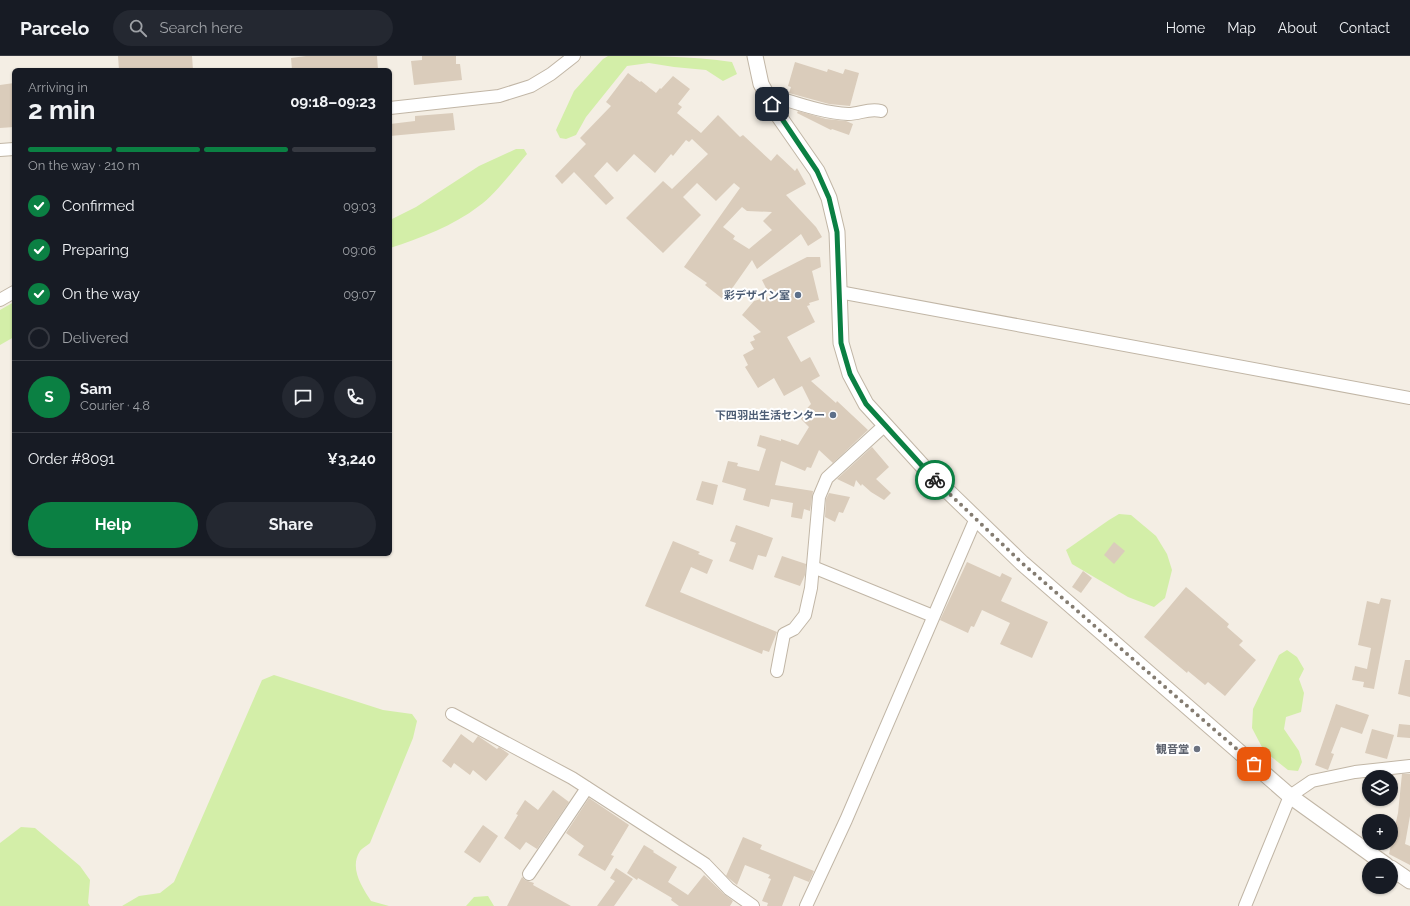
<!DOCTYPE html>
<html lang="en">
<head>
<meta charset="utf-8">
<style>
	:root { --surface:#171b24; --page:#242831; --text:#f1f3f6; --muted:#9ea1a6; --line:#363941; --accent:#0b8043 }
	body { margin:0; font-family:Raleway,"Noto Sans JP",sans-serif; background:var(--page); color:var(--text); height:100vh; display:flex; flex-direction:column; font-size:15px; white-space:nowrap }
	* { box-sizing:border-box; margin:0 }
	p { font-size:13px; color:var(--muted) }
	.icon { flex:none; width:22px; height:22px; fill:none; stroke:currentColor; stroke-width:2; stroke-linecap:round; stroke-linejoin:round }
	.map { position:relative; flex:1; overflow:hidden }
	.details { position:absolute; left:12px; top:12px; width:380px; height:488px; display:flex; flex-direction:column; background:var(--surface); border-radius:6px; box-shadow:0 1px 3px #0004 }
	.details>* { flex:none }
	.buttons { position:absolute; left:1362px; top:714px; display:grid; gap:8px }
	.buttons a { display:grid; place-items:center; width:36px; height:36px; border-radius:50%; background:var(--surface); box-shadow:0 1px 3px #0004; font-size:20px }
	.pin { position:absolute; display:grid; place-items:center; width:34px; height:34px; color:#fff; margin:-17px; border-radius:8px; box-shadow:0 2px 6px #0006 }
	.courier { position:absolute; display:grid; place-items:center; width:40px; height:40px; margin:-20px; border:3px solid #0b8043; border-radius:50%; background:#fff; color:#222; box-shadow:0 1px 5px #0007 }
	.head em { font-style:normal; font-weight:700 }
	.head div { display:flex; flex-direction:column-reverse }
	.head { display:flex; align-items:center; justify-content:space-between; height:68px; padding:0 16px }
	h1 { font-size:26px; font-weight:700; line-height:30px }
	.bar { display:grid; grid-template-columns:repeat(4,1fr); gap:6px 4px; align-content:center; height:48px; padding:0 16px }
	.bar i { height:5px; border-radius:3px; background:var(--line) }
	.bar .selected { background:var(--accent) }
	.bar p { grid-column:span 4 }
	.line { display:flex; align-items:center; gap:10px; padding:0 16px; border-top:1px solid var(--line) }
	.line div { flex:1 }
	.round { display:grid; place-items:center; flex:none; width:42px; height:42px; border-radius:21px; background:var(--page) }
	ol { padding:0 16px; list-style:none }
	li { display:flex; align-items:center; gap:12px; height:44px }
	li p { margin-inline-start:auto }
	li .icon { padding:4px; border-radius:50%; background:var(--accent); color:#fff; stroke-width:4 }
	li:last-child { color:var(--muted) }
	li i { width:22px; height:22px; border:2px solid var(--line); border-radius:50% }
	.action { display:flex; gap:8px; margin-top:auto; padding:8px 16px }
	.action a { flex:1; height:46px; border-radius:24px; background:var(--accent); color:#fff; font-size:16px; font-weight:700; line-height:46px; text-align:center }
	.action a+a { background:var(--page); color:var(--text) }
	header { display:flex; align-items:center; gap:24px; box-sizing:border-box; height:56px; padding:0 20px; background:var(--surface); border-bottom:1px solid var(--line) }
	header strong { font-size:19px }
	nav { display:flex; gap:22px; margin-inline-start:auto; font-size:14px }
	.search { width:280px; height:36px; background:var(--page); display:flex; align-items:center; gap:10px; box-sizing:border-box; padding:0 14px; border-radius:22px; color:var(--muted); font-size:15px }
	.map>svg:first-child { display:block }
	.green { fill:#d3eea8 }
	.building { fill:#daccbb; fill-rule:evenodd }
	.lines { fill:none; stroke-linecap:round; stroke-linejoin:round }
	.minor-casing { stroke:#c1b6a6; stroke-width:14 }
	.tertiary-casing { stroke:#c1b6a6; stroke-width:17 }
	.minor { stroke:#fff; stroke-width:12 }
	.tertiary { stroke:#fff; stroke-width:15 }
	.done { stroke:#847c71; stroke-width:4; stroke-dasharray:0 7.2 }
	.route { stroke:#0b8043; stroke-width:5 }
	.service-dot { fill:#5c6f8a; stroke:#fff; stroke-width:1.5 }
	.worship-dot { fill:#6b7280; stroke:#fff; stroke-width:1.5 }
	.labels { text-anchor:middle; stroke-width:4; stroke-linejoin:round; paint-order:stroke }
	.service-label { font-size:11px; font-weight:bold; fill:#4e5e75; stroke:#fff; text-anchor:end }
	.worship-label { font-size:11px; font-weight:bold; fill:#5b616d; stroke:#fff; text-anchor:end }
</style>
</head>
<body>
<header>
<strong>Parcelo</strong>
<div class="search"><svg class="icon" aria-label="search" viewBox="0 0 24 24"><circle cx="10" cy="10" r="6"/><path d="M15 15l6 6"/></svg>Search here</div>
<nav><a>Home</a><a>Map</a><a>About</a><a>Contact</a></nav>
</header>
<div class="map">
<svg width="1410" height="850" viewBox="0 0 1410 850">
	<rect width="100%" height="100%" fill="#f4eee4"/>
	<!-- green -->
	<g class="green">
		<path d="M608,0C649,0 692,0 732,6L737,18L723,25L706,14L674,11L649,7L627,10L586,61L576,79L566,83L560,82L556,74L574,35L603,3Z"/>
		<path d="M516,93H524L527,98C514,113 495,139 479,150C453,170 421,182 390,192V164L416,151L479,110Z"/>
		<polygon points="14,246 14,281 0,289 0,254"/>
		<polygon points="1119,458 1131,459 1156,480 1167,498 1172,514 1165,542 1154,551 1128,541 1072,508 1066,494 1109,464"/>
		<polygon points="1287,594 1297,601 1304,613 1299,623 1304,637 1301,656 1286,661 1284,673 1299,695 1302,706 1298,715 1288,714 1264,695 1252,672 1253,653 1279,599"/>
		<path d="M274,619L383,654L412,658L417,665L413,682L370,787C367,790 362,792 360,795C349,812 362,831 371,845L389,850H122L139,840L160,837L174,826L262,624Z"/>
		<polygon points="21,771 35,772 80,810 90,824 88,847 90,850 0,850 0,787"/>
		<polygon points="488,840 494,850 466,850 474,841"/>
	</g>
	<!-- building -->
	<g class="building">
		<polygon points="118,0 192,0 193,14 119,14"/>
		<polygon points="306,0 377,0 378,14 292,14 291,2"/>
		<polygon points="422,0 456,0 456,8 460,8 462,24 414,29 411,5 422,4"/>
		<polygon points="795,6 827,16 828,13 843,18 845,13 859,17 850,50 829,48 789,37 791,31 788,30"/>
		<path d="M628,17L640,26L641,25L656,37L660,32L661,33L673,20L690,33L678,48L682,51L677,57L701,77L718,59L740,81L743,79L771,105L777,98L795,115L797,112L806,128L786,139L816,171L822,181L808,190L801,178L757,213L752,204L724,244L705,229L707,227L684,211L740,132L734,127L716,145L697,127L683,141L701,159L663,197L626,162L663,125L672,133L708,98L692,83L689,86L686,84L673,100L671,98L655,117L634,98L617,116L607,106L594,120L614,142L606,149L574,116L562,128L555,120L586,88L580,82L611,50L606,46ZM742,151L747,155L772,156L763,165L772,174L749,193L733,183L735,180L723,171Z"/>
		<polygon points="14,27 14,71 0,72 0,29"/>
		<polygon points="798,55 826,63 846,65 853,68 849,79 832,73 831,74 797,57"/>
		<polygon points="453,57 455,74 390,80 390,68 415,65 415,60"/>
		<polygon points="807,201 820,201 821,211 812,215 819,244 809,247 810,249 807,250 815,266 787,281 801,306 810,301 820,320 811,325 836,347 837,345 868,374 833,407 819,394 811,412 807,411 805,415 781,405 775,429 813,435 810,455 804,453 802,463 791,461 793,447 771,443 769,451 743,444 746,433 722,426 728,405 738,407 737,410 759,415 766,393 757,390 760,379 781,385 781,383 798,389 809,371 799,361 811,348 802,330 784,340 774,322 758,332 745,311 748,309 743,299 754,293 750,286 755,284 753,280 761,276 742,259 754,245 770,240 762,224"/>
		<polygon points="872,391 889,411 876,423 891,437 884,444 871,436 862,428 861,430 856,424 854,431 837,423"/>
		<polygon points="702,425 718,429 713,449 696,444"/>
		<polygon points="829,437 850,441 843,457 839,456 835,466 825,461 826,443"/>
		<polygon points="736,469 773,482 766,501 758,499 753,514 729,505 736,487 730,485"/>
		<polygon points="673,485 700,496 698,498 713,504 707,518 691,511 680,536 777,576 769,596 763,594 762,598 645,550"/>
		<polygon points="1114,486 1125,495 1114,508 1104,499"/>
		<polygon points="782,500 806,508 805,519 800,530 774,521"/>
		<polygon points="967,506 1000,521 1002,517 1012,522 1001,545 1048,566 1032,602 1000,588 1010,567 982,554 974,571 971,570 968,577 940,564"/>
		<polygon points="1083,515 1092,522 1081,537 1072,531"/>
		<polygon points="1186,531 1229,568 1227,571 1243,585 1239,589 1256,604 1225,640 1208,626 1205,629 1188,615 1187,617 1144,581"/>
		<polygon points="1381,542 1391,544 1374,633 1363,631 1364,626 1352,624 1355,610 1367,613 1371,592 1358,589 1367,545 1379,548"/>
		<polygon points="1405,604 1410,604 1410,641 1398,638"/>
		<polygon points="1336,648 1369,659 1362,678 1341,671 1331,697 1334,698 1328,714 1315,709"/>
		<polygon points="1399,668 1410,669 1410,682 1397,681"/>
		<polygon points="1372,673 1394,679 1387,703 1365,697"/>
		<polygon points="461,678 473,687 478,680 497,693 499,691 509,698 486,725 473,714 470,719 454,707 451,712 442,705"/>
		<polygon points="1402,718 1410,718 1410,760 1405,788 1410,790 1410,809 1389,798 1398,757"/>
		<polygon points="553,734 569,746 537,793 526,786 520,794 504,782 518,759 516,758 525,744 538,754"/>
		<polygon points="589,742 629,769 611,799 614,800 605,815 578,799 584,790 566,777"/>
		<polygon points="483,769 498,780 480,807 464,796"/>
		<polygon points="743,781 762,789 760,793 814,815 809,826 794,820 782,850 767,850 768,847 762,845 771,823 768,822 770,819 745,809 737,829 726,820"/>
		<polygon points="644,789 654,795 653,796 677,811 668,826 688,839 704,819 724,838 733,845 730,850 679,850 671,844 672,842 638,822 637,824 627,817"/>
		<polygon points="616,812 633,823 614,850 597,850 615,825 610,822"/>
		<polygon points="522,821 525,824 534,827 533,829 571,850 507,850"/>
	</g>
	<g class="lines">
		<!-- minor casing -->
		<g class="minor-casing">
			<g id="minor">
				<path d="M766,38C791,45 822,57 848,58C860,58 868,52 881,55"/>
				<polyline points="390,52 499,40 531,30 551,18 574,0"/>
				<polyline points="0,94 14,93"/>
				<polyline points="839,236 1410,342"/>
				<polyline points="0,244 14,236"/>
				<polyline points="813,511 933,560"/>
				<polyline points="777,615 784,578 794,573 805,559 811,532 819,441 827,422 885,369"/>
				<polyline points="452,658 572,722 705,808 729,833 753,850"/>
				<polyline points="529,818 587,732"/>
				<polyline points="806,850 846,764 976,462"/>
				<polyline points="1245,850 1290,740 1312,725 1355,716 1410,710"/>
			</g>
		</g>
		<!-- tertiary casing -->
		<g class="tertiary-casing">
			<g id="tertiary">
				<polyline points="755,0 761,28 778,59 817,115 829,142 837,176 841,287 850,318 866,348 928,416 1022,507 1290,740 1386,809"/>
				<polyline points="1391,812 1410,825"/>
			</g>
		</g>
		<!-- minor -->
		<use href="#minor" class="minor"/>
		<!-- tertiary -->
		<use href="#tertiary" class="tertiary"/>
	</g>
	<g class="lines">
		<!-- done -->
		<polyline class="done" points="935,424 1022,507 1254,708"/>
		<!-- route -->
		<polyline class="route" points="772,48 817,115 829,142 837,176 841,287 850,318 866,348 935,424"/>
	</g>
	<!-- markers -->
	<g class="service-dot">
		<circle cx="798" cy="239" r="4"/>
		<circle cx="833" cy="359" r="4"/>
	</g>
	<circle class="worship-dot" cx="1197" cy="693" r="4"/>
	<g class="labels">
		<!-- service labels -->
		<g class="service-label">
			<text x="790" y="243">彩デザイン室</text>
			<text x="825" y="363">下四羽出生活センター</text>
		</g>
		<!-- worship labels -->
		<g class="worship-label">
			<text x="1189" y="697">観音堂</text>
		</g>
	</g>
</svg>
<div class="buttons">
<a><svg class="icon" aria-label="layers" viewBox="0 0 24 24"><path d="M12 4l9 5-9 5-9-5zM3 14l9 5 9-5"/></svg></a>
<a>+</a>
<a>−</a>
</div>
<div class="pin" style="left:1254px;top:708px;background:#ea580c"><svg class="icon" aria-label="bag" viewBox="0 0 24 24"><path d="M5 8h14l-1 12H6zM9 8a3 3 0 0 1 6 0"/></svg></div>
<div class="pin" style="left:772px;top:48px;background:#1f2937"><svg class="icon" aria-label="home" viewBox="0 0 24 24"><path d="M3 11l9-7 9 7M6 9v11h12V9"/></svg></div>
<div class="courier" style="left:935px;top:424px"><svg class="icon" aria-label="bike" viewBox="0 0 24 24"><circle cx="6" cy="16" r="4"/><circle cx="18" cy="16" r="4"/><path d="M6 16l4-8h5l3 8M10 8l3 8H6M13 5h3"/></svg></div>
<section class="details">
<div class="head"><div><h1>2 min</h1><p>Arriving in</p></div><em>09:18–09:23</em></div>
<div class="bar"><i class="selected"></i><i class="selected"></i><i class="selected"></i><i></i><p>On the way · 210 m</p></div>
<ol>
<li><svg class="icon" aria-label="check" viewBox="0 0 24 24"><path d="M5 12l5 5 9-10"/></svg>Confirmed<p>09:03</p></li>
<li><svg class="icon" aria-label="check" viewBox="0 0 24 24"><path d="M5 12l5 5 9-10"/></svg>Preparing<p>09:06</p></li>
<li><svg class="icon" aria-label="check" viewBox="0 0 24 24"><path d="M5 12l5 5 9-10"/></svg>On the way<p>09:07</p></li>
<li><i></i>Delivered</li>
</ol>
<div class="line" style="height:72px"><b class="round" style="background:var(--accent);color:#fff">S</b><div><b>Sam</b><p>Courier · 4.8</p></div><a class="round"><svg class="icon" aria-label="chat" viewBox="0 0 24 24"><path d="M4 5h16v11H9l-5 4z"/></svg></a><a class="round"><svg class="icon" aria-label="phone" viewBox="0 0 24 24"><path d="M5 4h4l2 5-3 2q2 4 5 5l2-3 5 2v4C11 20 4 13 5 4z"/></svg></a></div>
<div class="line" style="height:52px"><div>Order #8091</div><b>¥3,240</b></div>
<div class="action"><a>Help</a><a>Share</a></div>
</section>
</div>
</body>
</html>
